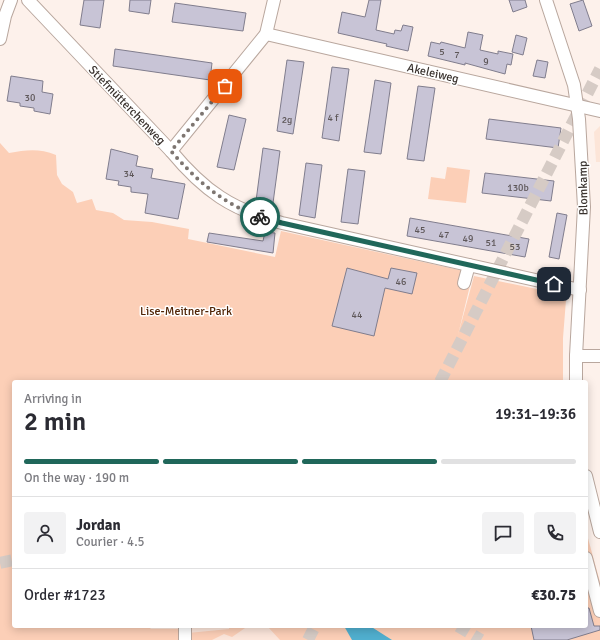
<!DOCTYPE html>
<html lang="en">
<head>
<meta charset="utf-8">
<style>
	:root { --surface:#fff; --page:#f2f2f3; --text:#2b2b33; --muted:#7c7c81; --line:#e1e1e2; --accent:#20675a }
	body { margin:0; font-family:Signika,sans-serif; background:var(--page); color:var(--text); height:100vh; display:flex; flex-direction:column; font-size:15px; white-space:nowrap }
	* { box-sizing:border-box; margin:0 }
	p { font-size:13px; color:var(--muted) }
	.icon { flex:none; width:22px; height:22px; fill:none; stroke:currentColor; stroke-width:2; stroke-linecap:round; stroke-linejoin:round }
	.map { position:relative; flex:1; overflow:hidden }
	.details { position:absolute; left:12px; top:380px; width:576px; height:248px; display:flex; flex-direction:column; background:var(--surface); border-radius:4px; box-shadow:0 2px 10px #0003 }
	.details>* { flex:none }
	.pin { position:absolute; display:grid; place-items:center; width:34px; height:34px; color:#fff; margin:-17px; border-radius:8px; box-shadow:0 2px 6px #0006 }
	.courier { position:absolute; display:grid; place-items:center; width:40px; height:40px; margin:-20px; border:3px solid #20675a; border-radius:50%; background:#fff; color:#222; box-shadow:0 1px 5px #0007 }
	.headline em { font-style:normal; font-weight:600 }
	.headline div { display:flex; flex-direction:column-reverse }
	.headline { display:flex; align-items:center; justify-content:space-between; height:68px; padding:0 12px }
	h1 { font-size:26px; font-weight:600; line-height:30px }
	.bar { display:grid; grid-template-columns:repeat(4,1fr); gap:6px 4px; align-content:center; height:48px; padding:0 12px }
	.bar i { height:5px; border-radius:3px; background:var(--line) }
	.bar .selected { background:var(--accent) }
	.bar p { grid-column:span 4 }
	.line { display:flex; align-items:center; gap:10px; padding:0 12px; border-top:1px solid var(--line) }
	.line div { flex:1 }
	.round { display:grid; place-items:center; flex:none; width:42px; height:42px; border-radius:4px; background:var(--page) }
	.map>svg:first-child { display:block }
	.commercial { fill:#fce5d8 }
	.built { fill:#fce6db }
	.green { fill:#fccfb7 }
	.water { fill:#50afcf }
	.building { fill:#c8c4d6; stroke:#807d8d }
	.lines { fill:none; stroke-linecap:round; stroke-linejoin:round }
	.minor-tunnel { stroke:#d6cbc5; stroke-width:12; stroke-dasharray:12 6; stroke-linecap:butt }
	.minor-casing { stroke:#b9a79e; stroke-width:14 }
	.minor { stroke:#fff; stroke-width:12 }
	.done { stroke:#7e7671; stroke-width:4; stroke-dasharray:0 7.2 }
	.route { stroke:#20675a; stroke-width:5 }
	.labels { text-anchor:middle; stroke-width:3; stroke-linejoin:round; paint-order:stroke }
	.number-label { font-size:10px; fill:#5e5759 }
	.street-label { font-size:12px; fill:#3a332f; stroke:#fff }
	.park-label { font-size:12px; fill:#4f2304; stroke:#fff }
</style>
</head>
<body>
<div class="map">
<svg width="600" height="640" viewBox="0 0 600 640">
	<rect width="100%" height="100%" fill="#fdf1eb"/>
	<!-- commercial -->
	<polygon class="commercial" points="600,126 600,162 596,162 594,132"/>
	<!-- built -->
	<polygon class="built" points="125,626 273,626 282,640 126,640"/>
	<!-- green -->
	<g class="green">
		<path d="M0,143L9,153C26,150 39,148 56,155L57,175L62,184L73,192L77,203L92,199L96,210L113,213L124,220L152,222L189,229L188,239L275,257L281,231L473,273L458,335L474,276L561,294L566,300L563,338V382H14V626H148L151,629H182L181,640H0Z"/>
		<polygon points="447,167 470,170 466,203 428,199 431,177 445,179"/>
		<polygon points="586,531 600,582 600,640 280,640 268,627 265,626 586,626"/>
		<polygon points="229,626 248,626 232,637 224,634 212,640 188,640 188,633 229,629"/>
	</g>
	<!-- water -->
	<polygon class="water" points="344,626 370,626 392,640 352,640"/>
	<!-- building -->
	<g class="building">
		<polygon points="84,0 104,0 100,28 80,25"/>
		<polygon points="130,0 151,0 149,14 129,11"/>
		<polygon points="369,0 381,0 376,30 394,34 395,30 401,31 403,25 413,27 408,51 386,46 387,44 338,33 342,12 365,17"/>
		<polygon points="509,0 525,0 527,7 513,12"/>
		<polygon points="583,0 592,26 579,31 570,4"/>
		<polygon points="175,3 246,13 243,31 172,22"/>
		<polygon points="468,32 483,35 480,50 498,54 498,51 513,54 511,65 507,64 505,74 465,63 465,65 428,56 431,42 440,44 441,42 465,48"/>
		<polygon points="516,35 527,38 523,55 512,52"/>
		<polygon points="115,49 212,63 210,80 113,66"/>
		<polygon points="287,60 304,62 293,134 277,131"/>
		<polygon points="537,60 548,62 545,78 533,76"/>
		<polygon points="332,67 349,69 339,141 322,138"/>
		<polygon points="11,76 43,81 42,92 53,94 50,114 34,111 34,108 20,106 20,103 7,101"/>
		<polygon points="375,80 391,83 381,154 364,152"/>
		<polygon points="418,86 435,88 424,161 407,159"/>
		<polygon points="229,115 246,119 234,170 217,167"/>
		<polygon points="489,119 561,128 558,148 486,139"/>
		<polygon points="263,148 280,151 273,203 256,201"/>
		<polygon points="111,149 138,156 136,166 153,169 151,178 185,184 178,219 145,213 148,194 131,192 131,187 118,185 119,181 106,179"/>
		<polygon points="306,163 322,165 315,218 299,215"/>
		<polygon points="348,169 365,171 358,224 341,222"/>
		<polygon points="485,173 554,181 551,201 482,193"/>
		<polygon points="557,213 567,215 559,259 549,257"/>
		<polygon points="410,218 529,239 525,257 407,236"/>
		<polygon points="265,232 275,233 273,253 207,242 209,233 263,241"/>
		<polygon points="347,268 388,279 391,268 417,273 412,294 385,288 374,336 332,326"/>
		<polygon points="586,608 589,608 594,626 600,626 600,630 567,640 534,640 531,626 586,626"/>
	</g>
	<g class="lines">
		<!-- minor-tunnel -->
		<g class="minor-tunnel">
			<polyline points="440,382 600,69"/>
			<polyline points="0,563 14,560"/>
			<polyline points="458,626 481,640"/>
			<polyline points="308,640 315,626"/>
		</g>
		<!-- minor casing -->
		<g class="minor-casing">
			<g id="minor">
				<path d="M28,0L171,151C204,191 232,210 282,223L580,290"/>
				<polyline points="546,0 574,85 579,119 584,207 576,356 576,382"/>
				<polyline points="266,34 600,111"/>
				<polyline points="0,39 5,16 11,0"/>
				<polyline points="171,151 266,34 274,0"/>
				<polyline points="464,283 469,265"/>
				<polyline points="576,356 600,356"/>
				<polyline points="586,476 600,532"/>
				<polyline points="586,558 600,611"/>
				<polyline points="185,640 185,626"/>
			</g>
		</g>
		<!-- minor -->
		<use href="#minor" class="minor"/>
	</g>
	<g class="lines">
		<!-- done -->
		<path class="done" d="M225,86L171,151C196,180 223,204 260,217"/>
		<!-- route -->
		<polyline class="route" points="260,217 282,223 554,284"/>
	</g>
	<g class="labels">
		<!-- number labels -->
		<g class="number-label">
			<text x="442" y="55">5</text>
			<text x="457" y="58">7</text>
			<text x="486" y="65">9</text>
			<text x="30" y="101">30</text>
			<text x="333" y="121">4 f</text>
			<text x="287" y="123">2g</text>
			<text x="129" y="177">34</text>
			<text x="518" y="191">130b</text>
			<text x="420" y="233">45</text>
			<text x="444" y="238">47</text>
			<text x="468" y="242">49</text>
			<text x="491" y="246">51</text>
			<text x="515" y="250">53</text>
			<text x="401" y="285">46</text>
			<text x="357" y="318">44</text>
		</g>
		<!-- street labels -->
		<g class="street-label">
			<text transform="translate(433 73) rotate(13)" y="4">Akeleiweg</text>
			<text transform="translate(127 105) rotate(46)" y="4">Stiefmütterchenweg</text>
			<text transform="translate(583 188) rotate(-91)" y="4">Blomkamp</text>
		</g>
		<!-- park labels -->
		<g class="park-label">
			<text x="186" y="315">Lise-Meitner-Park</text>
		</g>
	</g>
</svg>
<div class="pin" style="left:225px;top:86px;background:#ea580c"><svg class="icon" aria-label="bag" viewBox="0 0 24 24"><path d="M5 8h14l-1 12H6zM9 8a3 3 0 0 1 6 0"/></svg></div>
<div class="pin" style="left:554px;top:284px;background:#1f2937"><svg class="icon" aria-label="home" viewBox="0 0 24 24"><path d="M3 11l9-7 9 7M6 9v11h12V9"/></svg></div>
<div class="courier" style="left:260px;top:217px"><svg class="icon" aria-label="bike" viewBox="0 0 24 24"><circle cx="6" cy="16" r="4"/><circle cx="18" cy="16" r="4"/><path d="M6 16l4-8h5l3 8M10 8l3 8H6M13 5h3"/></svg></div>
<section class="details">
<div class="headline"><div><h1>2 min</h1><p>Arriving in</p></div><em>19:31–19:36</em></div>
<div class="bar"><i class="selected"></i><i class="selected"></i><i class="selected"></i><i></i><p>On the way · 190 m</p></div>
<div class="line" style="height:72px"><a class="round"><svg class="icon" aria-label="person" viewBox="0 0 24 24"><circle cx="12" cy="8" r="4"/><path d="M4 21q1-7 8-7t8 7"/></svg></a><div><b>Jordan</b><p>Courier · 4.5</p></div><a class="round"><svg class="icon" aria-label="chat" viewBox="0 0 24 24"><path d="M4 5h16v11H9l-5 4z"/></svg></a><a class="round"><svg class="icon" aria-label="phone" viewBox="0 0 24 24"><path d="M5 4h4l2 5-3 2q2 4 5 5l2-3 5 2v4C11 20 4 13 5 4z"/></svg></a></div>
<div class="line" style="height:52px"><div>Order #1723</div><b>€30.75</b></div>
</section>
</div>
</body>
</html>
